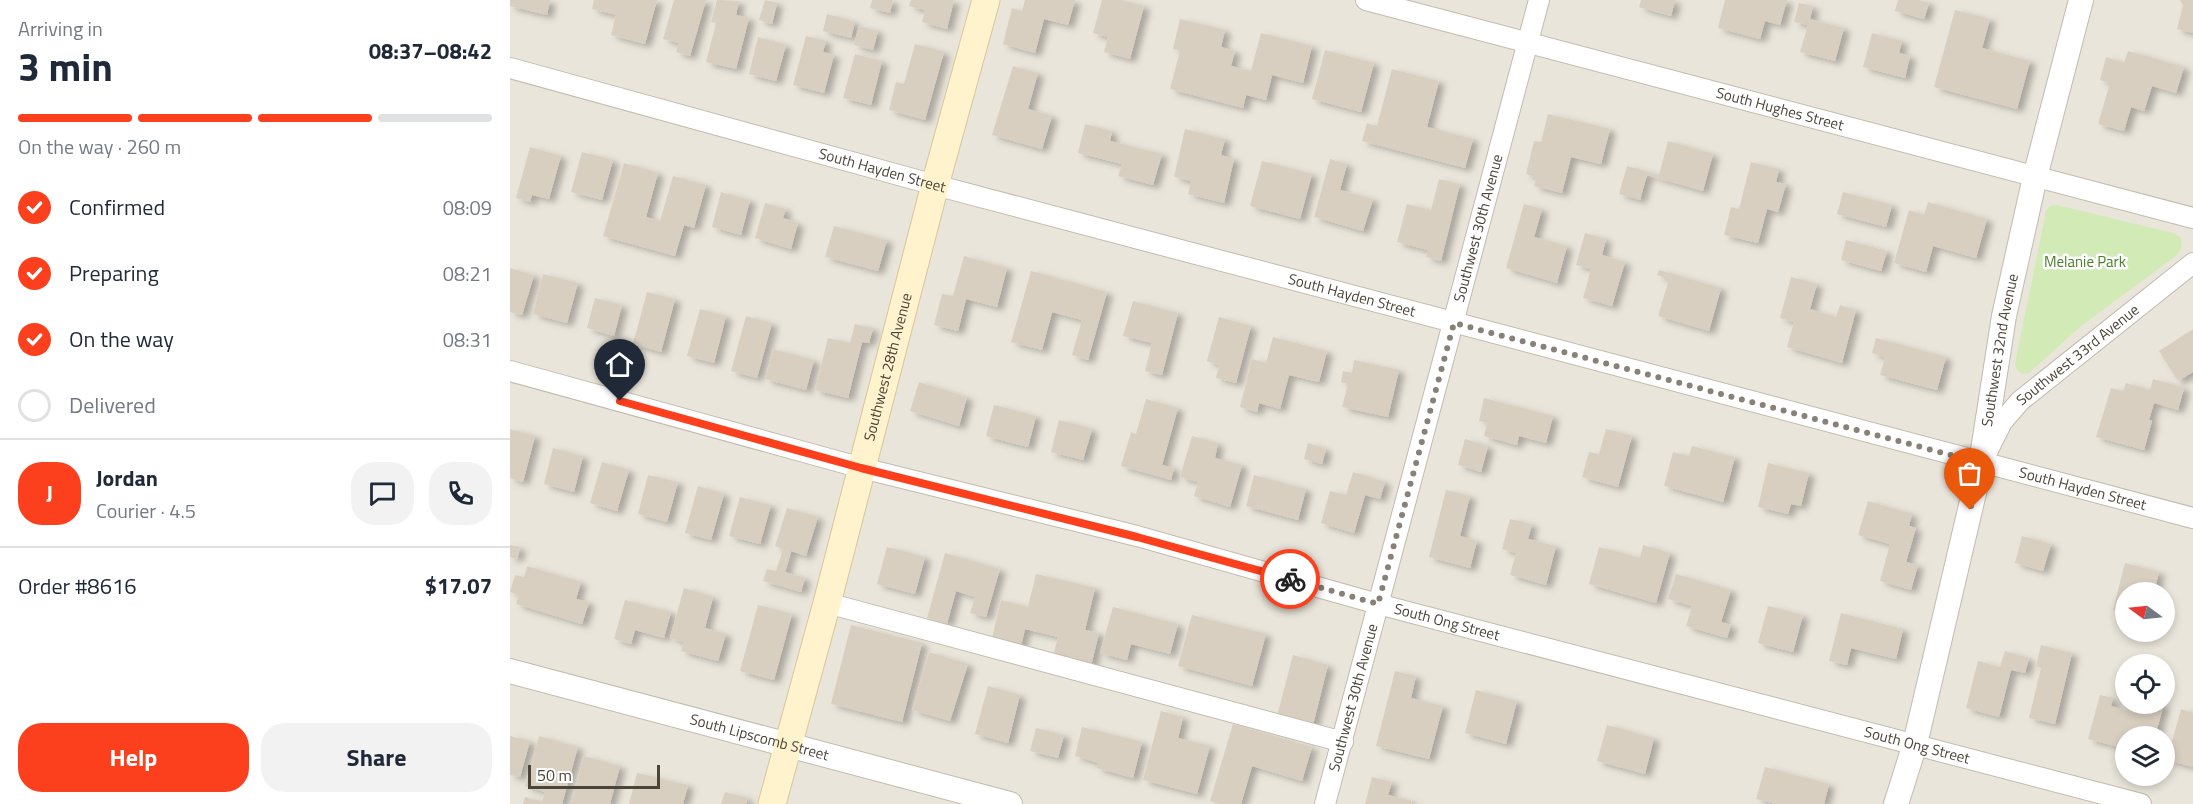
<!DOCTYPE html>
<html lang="en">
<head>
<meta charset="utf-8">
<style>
	:root { --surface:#fff; --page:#f2f2f3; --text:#1f2937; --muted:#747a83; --line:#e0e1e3; --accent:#fc3f1d }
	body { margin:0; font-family:"Titillium Web",sans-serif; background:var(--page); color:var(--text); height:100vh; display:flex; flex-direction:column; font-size:22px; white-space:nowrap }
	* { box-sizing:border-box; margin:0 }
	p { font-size:20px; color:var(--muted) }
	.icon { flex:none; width:33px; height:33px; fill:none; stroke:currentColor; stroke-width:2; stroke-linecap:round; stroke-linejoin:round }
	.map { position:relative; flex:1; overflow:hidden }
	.drawer { display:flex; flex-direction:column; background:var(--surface); width:510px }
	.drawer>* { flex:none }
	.needle { width:39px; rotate:285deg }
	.tools { position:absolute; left:1605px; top:582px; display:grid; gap:12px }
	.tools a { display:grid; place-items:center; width:60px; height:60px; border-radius:50%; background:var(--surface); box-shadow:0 3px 9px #0003; font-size:30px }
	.scale { position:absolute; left:18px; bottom:15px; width:132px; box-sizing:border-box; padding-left:6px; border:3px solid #4b4439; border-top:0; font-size:16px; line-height:21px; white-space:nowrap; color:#4b4439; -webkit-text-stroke:4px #fff; paint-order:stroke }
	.pin { position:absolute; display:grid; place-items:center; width:51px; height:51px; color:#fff; margin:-62px -26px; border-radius:50% 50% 50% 0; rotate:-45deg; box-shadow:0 0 6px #0007 }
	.pin .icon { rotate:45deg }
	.courier { position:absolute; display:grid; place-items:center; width:60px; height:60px; margin:-30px; border:4px solid #fc3f1d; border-radius:50%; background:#fff; color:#222; box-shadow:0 2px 8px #0007 }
	.headline em { font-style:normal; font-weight:700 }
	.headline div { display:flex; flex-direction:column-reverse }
	.headline { display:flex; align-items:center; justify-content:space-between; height:102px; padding:0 18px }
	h1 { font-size:39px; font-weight:700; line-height:45px }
	.bar { display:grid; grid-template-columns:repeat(4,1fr); gap:9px 6px; align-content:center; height:72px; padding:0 18px }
	.bar i { height:8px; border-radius:4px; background:var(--line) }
	.bar .active { background:var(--accent) }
	.bar p { grid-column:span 4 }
	.line { display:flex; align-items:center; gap:15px; padding:0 18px; border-top:2px solid var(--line) }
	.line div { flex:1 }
	.round { display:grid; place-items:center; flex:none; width:63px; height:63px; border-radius:24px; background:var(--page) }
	ol { padding:0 18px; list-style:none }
	li { display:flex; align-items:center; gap:18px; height:66px }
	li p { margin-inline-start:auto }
	li .icon { padding:6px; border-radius:50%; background:var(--accent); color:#fff; stroke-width:4 }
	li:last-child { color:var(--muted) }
	li i { width:33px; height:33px; border:3px solid var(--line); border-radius:50% }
	.cta { display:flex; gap:12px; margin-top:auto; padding:12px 18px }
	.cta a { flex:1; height:69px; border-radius:24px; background:var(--accent); color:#fff; font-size:24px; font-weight:700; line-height:69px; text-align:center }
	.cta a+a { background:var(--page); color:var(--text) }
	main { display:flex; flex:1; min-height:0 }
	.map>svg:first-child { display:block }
	.residential { fill:#eae5da; fill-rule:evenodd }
	.green { fill:#d2eab5 }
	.building { fill:#d8cfc1; filter:url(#shadow) }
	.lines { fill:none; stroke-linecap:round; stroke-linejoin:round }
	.minor-casing { stroke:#c2bbae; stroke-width:22 }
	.tertiary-casing { stroke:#c2bbae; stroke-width:26 }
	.secondary-casing { stroke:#d6c79b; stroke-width:29 }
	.minor { stroke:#fff; stroke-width:20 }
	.tertiary { stroke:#fff; stroke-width:24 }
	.secondary { stroke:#fff3cd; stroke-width:27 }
	.done { stroke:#878178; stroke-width:6; stroke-dasharray:0 10.8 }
	.route { stroke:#fc3f1d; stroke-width:8 }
	.labels { text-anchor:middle; stroke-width:5; stroke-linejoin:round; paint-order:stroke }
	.street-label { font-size:15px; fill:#4b4439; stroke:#fff }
	.park-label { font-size:15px; fill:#4a7f2a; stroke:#fff }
</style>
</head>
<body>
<main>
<section class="drawer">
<div class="headline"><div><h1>3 min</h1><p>Arriving in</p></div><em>08:37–08:42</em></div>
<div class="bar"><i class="active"></i><i class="active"></i><i class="active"></i><i></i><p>On the way · 260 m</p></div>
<ol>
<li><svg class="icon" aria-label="check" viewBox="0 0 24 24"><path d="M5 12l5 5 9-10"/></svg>Confirmed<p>08:09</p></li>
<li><svg class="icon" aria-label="check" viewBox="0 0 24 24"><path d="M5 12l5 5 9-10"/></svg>Preparing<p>08:21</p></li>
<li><svg class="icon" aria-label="check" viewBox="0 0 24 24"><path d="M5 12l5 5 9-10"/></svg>On the way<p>08:31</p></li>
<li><i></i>Delivered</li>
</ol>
<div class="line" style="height:108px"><b class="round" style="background:var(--accent);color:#fff">J</b><div><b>Jordan</b><p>Courier · 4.5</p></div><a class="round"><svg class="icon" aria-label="chat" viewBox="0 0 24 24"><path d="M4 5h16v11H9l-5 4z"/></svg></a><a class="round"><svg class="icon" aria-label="phone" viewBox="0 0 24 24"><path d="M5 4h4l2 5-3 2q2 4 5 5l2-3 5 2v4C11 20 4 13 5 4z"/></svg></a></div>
<div class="line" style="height:78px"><div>Order #8616</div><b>$17.07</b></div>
<div class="cta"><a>Help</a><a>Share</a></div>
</section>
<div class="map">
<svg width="1683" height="804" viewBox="0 0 1683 804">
	<defs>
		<filter id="shadow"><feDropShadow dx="6" dy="3.5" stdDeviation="3" flood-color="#0004"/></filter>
	</defs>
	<rect width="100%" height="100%" fill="#f6f3ec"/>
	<!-- residential -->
	<path class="residential" d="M0,0H1683V804H0ZM1616,592H1654V632H1616ZM1616,664H1654V704H1616ZM1616,736H1654V776H1616Z"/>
	<!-- green -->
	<path class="green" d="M1547,205L1663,233L1670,237C1673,244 1672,249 1667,255L1570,327L1519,373L1512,374L1507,370L1505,364L1536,211L1540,206Z"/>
	<!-- building -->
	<g class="building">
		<polygon points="0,0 40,0 37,15 0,6"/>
		<polygon points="84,0 147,0 135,44 101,35 106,15 82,9"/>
		<polygon points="164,0 196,0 180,56 166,52 169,43 153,39"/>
		<polygon points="207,0 229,1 226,15 239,18 226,69 196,62 206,23 201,22"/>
		<polygon points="255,0 267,3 262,24 249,20"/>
		<polygon points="362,0 383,0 380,13 360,8"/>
		<polygon points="401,0 444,0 437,29 412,22 415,10 399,6"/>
		<polygon points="515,0 565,0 558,25 534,19 525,53 493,44 502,8 512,11"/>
		<polygon points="592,0 611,0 634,6 620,59 594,52 598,37 583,33"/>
		<polygon points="1131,0 1165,0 1161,16 1129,7"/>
		<polygon points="1215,0 1277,0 1270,25 1255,21 1250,39 1208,28"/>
		<polygon points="1388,0 1409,0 1419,3 1414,19 1385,11"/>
		<polygon points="1670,0 1683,0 1683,33 1667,29 1673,5"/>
		<polygon points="1289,3 1303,6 1300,19 1334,28 1325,61 1290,52 1298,25 1284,22"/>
		<polygon points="1445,10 1480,19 1472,48 1520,61 1507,109 1424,87"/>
		<polygon points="317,14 345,22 341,38 313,31"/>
		<polygon points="670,19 715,30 711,47 725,51 721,66 741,71 751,33 802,46 793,83 762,75 756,100 736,95 733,108 660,89 670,51 663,49"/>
		<polygon points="349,26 368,31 363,50 344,45"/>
		<polygon points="1362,33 1392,41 1389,53 1400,56 1395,78 1353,67"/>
		<polygon points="296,36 316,41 313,52 324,55 314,93 283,85"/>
		<polygon points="248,37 276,45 266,81 239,74"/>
		<polygon points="405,44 434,52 415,120 379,110 386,82 394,84"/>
		<polygon points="815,50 864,63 851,112 802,99"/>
		<polygon points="1618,51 1674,67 1666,93 1642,86 1634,111 1621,107 1614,131 1588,124 1600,83 1590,80 1596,57 1614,63"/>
		<polygon points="345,54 372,61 361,105 333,98"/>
		<polygon points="503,66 528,73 518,109 542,116 532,149 482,135"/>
		<polygon points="882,69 929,81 917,127 963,139 955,168 852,141 857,123 867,126"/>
		<polygon points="1038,114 1100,129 1091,164 1061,157 1052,193 1024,186 1026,177 1016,174 1024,141 1031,142"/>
		<polygon points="575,124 602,131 600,141 652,154 643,185 608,176 612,164 568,153"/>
		<polygon points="675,129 715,139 711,155 724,159 714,203 678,194 681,181 664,177"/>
		<polygon points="1158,141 1203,154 1193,191 1137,175 1130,200 1109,194 1117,166 1149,175"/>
		<polygon points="20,147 51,156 39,199 22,195 20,202 6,198"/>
		<polygon points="72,152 103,160 92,200 61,192"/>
		<polygon points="820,159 837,164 830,190 863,199 853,231 804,217"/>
		<polygon points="752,161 802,174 790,219 740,206"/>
		<polygon points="1241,162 1269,169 1266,182 1276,184 1268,212 1257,209 1248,243 1214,235 1221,207 1229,209"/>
		<polygon points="114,163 148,173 136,217 150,221 163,176 196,185 184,228 174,225 165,256 93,236"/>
		<polygon points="929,179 950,184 931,261 916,257 918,250 887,242 897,204 921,210"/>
		<polygon points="211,192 240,200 231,235 202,227"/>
		<polygon points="1333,192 1382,205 1376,227 1327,214"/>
		<polygon points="1418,202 1477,219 1466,258 1423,246 1416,272 1384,263 1399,210 1414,215"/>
		<polygon points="255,203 276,209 273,218 288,223 281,249 245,238"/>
		<polygon points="1014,204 1032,209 1024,237 1057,246 1047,283 996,268"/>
		<polygon points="324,226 377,240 368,271 315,257"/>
		<polygon points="1075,233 1096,239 1092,255 1115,262 1102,306 1073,298 1081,269 1066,265"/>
		<polygon points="1336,240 1377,251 1371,271 1331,260"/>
		<polygon points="454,256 497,268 487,307 456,299 448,331 424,325 432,294 443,296"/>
		<polygon points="0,268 24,275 12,315 0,312"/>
		<polygon points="1149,270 1211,288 1199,331 1148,316 1159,279 1147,275"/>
		<polygon points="521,271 597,292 578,360 562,355 572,320 542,312 532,350 501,342"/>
		<polygon points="33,274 68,283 57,323 23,314"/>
		<polygon points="1281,277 1307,284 1300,309 1326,317 1330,305 1346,310 1332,363 1277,347 1284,322 1270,318"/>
		<polygon points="137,292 165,299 151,352 123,344"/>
		<polygon points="85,298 112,305 104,336 77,328"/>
		<polygon points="623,301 668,313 652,375 635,371 642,343 613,336"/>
		<polygon points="190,309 216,316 204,363 177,356"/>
		<polygon points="236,316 262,323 247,378 221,371"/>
		<polygon points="709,317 741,326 726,383 706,378 709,365 697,361"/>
		<polygon points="345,324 363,328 359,343 352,342 338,398 305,390 318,338 340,343"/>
		<polygon points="1683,329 1683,372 1668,381 1649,351"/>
		<polygon points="763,337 817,351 809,382 779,375 770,409 749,403 747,412 730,407 742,359 756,363"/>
		<polygon points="1366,338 1436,357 1427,390 1370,375 1375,357 1362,353"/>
		<polygon points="263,349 304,360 296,390 255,379"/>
		<polygon points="844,360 889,370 878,417 832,407 838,384 831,382 833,371 842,373"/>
		<polygon points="1643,379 1674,388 1668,410 1644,403 1639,420 1642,421 1634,450 1586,437 1601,388 1613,391 1616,383 1640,390"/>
		<polygon points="409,382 457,397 449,426 400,411"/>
		<polygon points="974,398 1043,416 1036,443 1009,436 1007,445 974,436 977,423 969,421"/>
		<polygon points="636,399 668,408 652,465 664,468 661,480 611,466 621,432 626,434"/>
		<polygon points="484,405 526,416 518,447 476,436"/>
		<polygon points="549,420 582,429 573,460 541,452"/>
		<polygon points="0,429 25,436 13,482 0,478"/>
		<polygon points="1096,429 1122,436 1108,487 1072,477 1079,452 1089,454"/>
		<polygon points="682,436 708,443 705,458 732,465 720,507 684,496 688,482 670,477"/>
		<polygon points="955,439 978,446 971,472 948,465"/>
		<polygon points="798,443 816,449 812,464 794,459"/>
		<polygon points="1182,446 1225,457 1213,502 1154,486 1163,452 1179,456"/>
		<polygon points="43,448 73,456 64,492 34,484"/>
		<polygon points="92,462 119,470 107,511 80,503"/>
		<polygon points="1258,463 1299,473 1291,506 1281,504 1278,514 1248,507"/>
		<polygon points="843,472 875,482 870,499 855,495 844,533 811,523 820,491 836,495"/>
		<polygon points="138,475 168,482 157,522 128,514"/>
		<polygon points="744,475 796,489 788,520 736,506"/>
		<polygon points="188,486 214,494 201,540 175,533"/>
		<polygon points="936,490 960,496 950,536 967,541 960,568 919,557"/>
		<polygon points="230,497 261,505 250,544 219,536"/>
		<polygon points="1358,501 1402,514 1399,526 1406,528 1396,562 1408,565 1401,590 1370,581 1380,544 1348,535"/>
		<polygon points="277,508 308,517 296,556 281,551 275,572 295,578 291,592 253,581 257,569 266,571 273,549 265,546"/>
		<polygon points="1000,519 1022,524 1018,539 1046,546 1036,585 1000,575 1006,553 992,549"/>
		<polygon points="1512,536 1541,544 1533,571 1505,563"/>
		<polygon points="0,545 10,547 7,559 0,557"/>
		<polygon points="1133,545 1160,553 1146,603 1079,584 1089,547 1130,558"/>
		<polygon points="377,547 415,557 405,594 367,584"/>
		<polygon points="435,553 490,569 476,617 460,613 465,597 446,591 437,624 417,618"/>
		<polygon points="1615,563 1649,572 1644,592 1616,592 1616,614 1603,610"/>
		<polygon points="17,566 71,582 66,599 79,602 72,624 6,604 9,595 0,592 5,575 14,577"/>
		<polygon points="526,574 585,588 575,630 589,633 581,666 543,656 548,637 515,629 510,650 481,642 491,600 518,607"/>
		<polygon points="1166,574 1221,590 1211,622 1221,625 1217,638 1176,626 1182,606 1158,599"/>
		<polygon points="174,588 203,597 195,628 216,634 208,661 171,651 174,642 160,638"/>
		<polygon points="115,600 161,612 154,638 125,630 121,644 104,639"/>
		<polygon points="248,605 282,614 264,680 230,671"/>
		<polygon points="1258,606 1293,615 1283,652 1248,643"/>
		<polygon points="603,607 668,624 660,654 621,644 617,660 590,653"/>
		<polygon points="1331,613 1393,629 1386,659 1341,648 1337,665 1319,661"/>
		<polygon points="682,615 756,634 742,686 668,666"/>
		<polygon points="341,625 412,643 392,722 321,704"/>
		<polygon points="1531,645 1562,653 1545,724 1519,718 1531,668 1526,666"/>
		<polygon points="1495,651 1519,658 1515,673 1501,670 1489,717 1456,708 1468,661 1490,667"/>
		<polygon points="419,652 458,664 440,721 402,710"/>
		<polygon points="783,655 818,665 802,729 766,720"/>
		<polygon points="885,671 906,676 901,698 933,706 919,759 866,746"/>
		<polygon points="478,686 510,695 498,743 465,734"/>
		<polygon points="966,690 1007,701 996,744 955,733"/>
		<polygon points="1590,695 1603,698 1601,706 1625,713 1628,704 1654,704 1645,736 1616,736 1616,749 1578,739"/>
		<polygon points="1671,709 1683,713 1683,767 1657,760"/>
		<polygon points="651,711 673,717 668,738 700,746 687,794 633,780"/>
		<polygon points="723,724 802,747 792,781 742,766 731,804 709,804 700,801"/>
		<polygon points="1097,725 1144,738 1135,774 1087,761"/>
		<polygon points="572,727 632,742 623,778 587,768 589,763 565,756"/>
		<polygon points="526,728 554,735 548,758 520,751"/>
		<polygon points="0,736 20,741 10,777 0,775"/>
		<polygon points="29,736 68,747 52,804 13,804 15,797 32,801 35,792 15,786"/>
		<polygon points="74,756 110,766 100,804 61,804"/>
		<polygon points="1255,767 1319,784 1314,804 1266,804 1246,799"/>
		<polygon points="127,773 178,785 173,804 119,804"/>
		<polygon points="862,777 882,782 878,795 902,801 901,804 855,804"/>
		<polygon points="215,792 238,798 236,804 211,804"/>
	</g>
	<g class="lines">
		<!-- minor casing -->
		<g class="minor-casing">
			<g id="minor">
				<path id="s1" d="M856,0L1683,218"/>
				<path id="s2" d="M0,68L425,185L1683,518"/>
				<path id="s3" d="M0,371L352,468L627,536L868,604L1631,804"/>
				<path id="s4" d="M1477,452L1492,422L1510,401L1683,263"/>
				<polyline points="317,603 833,742"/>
				<path id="s5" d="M815,804L1029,0"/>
			</g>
		</g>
		<!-- tertiary casing -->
		<g class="tertiary-casing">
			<g id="tertiary">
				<path id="s6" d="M0,671L500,804"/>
				<path id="s7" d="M1386,804L1405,744L1471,463L1494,316L1525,177L1571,0"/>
			</g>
		</g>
		<!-- secondary casing -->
		<g class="secondary-casing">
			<g id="secondary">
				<path id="s8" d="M262,804L317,603L425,185L476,0"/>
			</g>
		</g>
		<!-- minor -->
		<use href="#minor" class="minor"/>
		<!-- tertiary -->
		<use href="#tertiary" class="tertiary"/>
		<!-- secondary -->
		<use href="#secondary" class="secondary"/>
	</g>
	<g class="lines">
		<!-- done -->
		<polyline class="done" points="780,579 868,604 944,323 1471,463 1460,510"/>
		<!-- route -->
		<polyline class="route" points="110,401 351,468 627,537 780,579"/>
	</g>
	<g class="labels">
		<!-- street labels -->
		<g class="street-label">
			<text dy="5" stroke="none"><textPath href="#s1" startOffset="428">South Hughes Street</textPath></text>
			<text dy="5" stroke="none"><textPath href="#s2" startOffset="386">South Hayden Street</textPath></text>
			<text dy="5" stroke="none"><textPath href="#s5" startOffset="596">Southwest 30th Avenue</textPath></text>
			<text dy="5" stroke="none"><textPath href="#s2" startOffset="872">South Hayden Street</textPath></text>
			<text dy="5" stroke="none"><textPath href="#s7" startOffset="466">Southwest 32nd Avenue</textPath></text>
			<text dy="5" stroke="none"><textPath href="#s4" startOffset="135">Southwest 33rd Avenue</textPath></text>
			<text dy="5" stroke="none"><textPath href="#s8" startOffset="452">Southwest 28th Avenue</textPath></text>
			<text dy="5" stroke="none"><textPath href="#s2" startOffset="1628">South Hayden Street</textPath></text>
			<text dy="5" stroke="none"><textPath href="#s3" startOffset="970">South Ong Street</textPath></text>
			<text dy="5" stroke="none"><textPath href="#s5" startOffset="110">Southwest 30th Avenue</textPath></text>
			<text dy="5" stroke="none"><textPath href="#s6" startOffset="258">South Lipscomb Street</textPath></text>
			<text dy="5" stroke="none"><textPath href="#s3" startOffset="1456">South Ong Street</textPath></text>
		</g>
		<!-- park labels -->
		<g class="park-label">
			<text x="1575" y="267">Melanie Park</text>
		</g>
	</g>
</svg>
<div class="tools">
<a><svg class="needle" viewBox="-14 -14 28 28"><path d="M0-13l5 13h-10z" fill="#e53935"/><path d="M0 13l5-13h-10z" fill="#747a83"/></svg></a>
<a><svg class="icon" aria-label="locate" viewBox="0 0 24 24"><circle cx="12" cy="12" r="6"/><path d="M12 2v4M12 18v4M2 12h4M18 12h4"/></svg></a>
<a><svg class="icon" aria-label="layers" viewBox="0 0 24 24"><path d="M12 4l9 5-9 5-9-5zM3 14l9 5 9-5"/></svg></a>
</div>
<div class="scale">50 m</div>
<div class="pin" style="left:1460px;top:510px;background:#ea580c"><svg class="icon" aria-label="bag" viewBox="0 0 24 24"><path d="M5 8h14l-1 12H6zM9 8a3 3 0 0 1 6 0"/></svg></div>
<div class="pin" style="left:110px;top:401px;background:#1f2937"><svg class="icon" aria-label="home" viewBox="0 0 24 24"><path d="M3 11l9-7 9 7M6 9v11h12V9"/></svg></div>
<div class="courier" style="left:780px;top:579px"><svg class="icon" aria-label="bike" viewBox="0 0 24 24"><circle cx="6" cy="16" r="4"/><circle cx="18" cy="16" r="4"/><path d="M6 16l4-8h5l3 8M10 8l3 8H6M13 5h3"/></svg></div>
</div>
</main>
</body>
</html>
